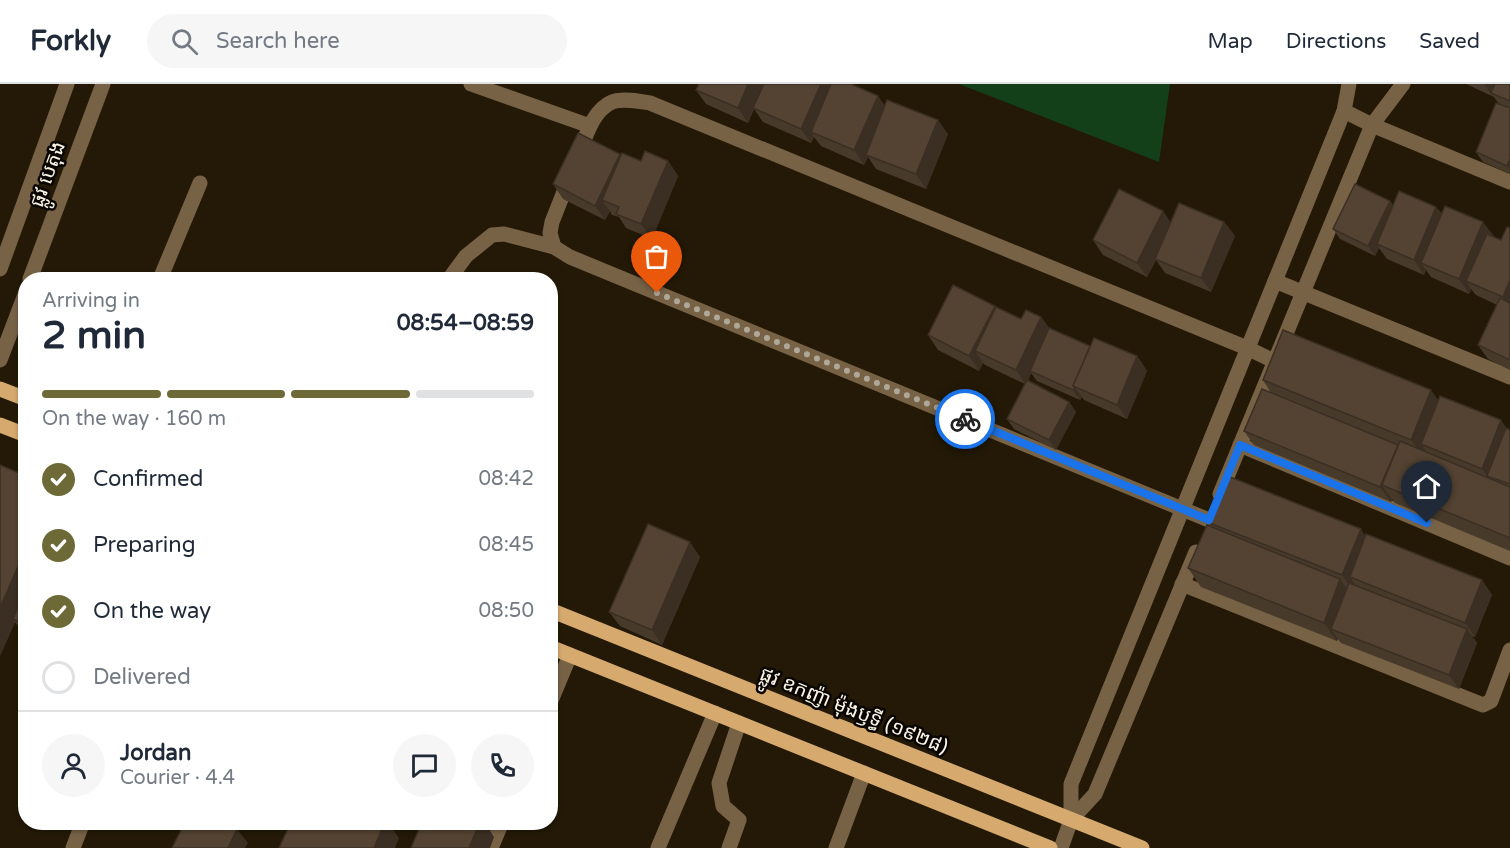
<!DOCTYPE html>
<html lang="en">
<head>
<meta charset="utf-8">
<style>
	:root { --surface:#fff; --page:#f6f6f7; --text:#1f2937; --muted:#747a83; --line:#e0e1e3; --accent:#6d6a37 }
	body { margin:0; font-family:"Varela Round","Noto Sans Khmer",sans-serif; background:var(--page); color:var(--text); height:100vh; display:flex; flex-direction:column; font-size:22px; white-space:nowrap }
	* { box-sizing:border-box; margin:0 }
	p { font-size:20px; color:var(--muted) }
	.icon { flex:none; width:33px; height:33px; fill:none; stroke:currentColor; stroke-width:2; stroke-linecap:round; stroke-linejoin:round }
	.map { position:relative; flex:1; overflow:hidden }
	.side { position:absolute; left:18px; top:188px; width:540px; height:558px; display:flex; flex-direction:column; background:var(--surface); border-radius:24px; box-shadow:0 2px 4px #0004 }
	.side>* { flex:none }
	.pin { position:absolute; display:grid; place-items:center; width:51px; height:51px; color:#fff; margin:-62px -26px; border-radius:50% 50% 50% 0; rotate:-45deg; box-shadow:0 0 6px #0007 }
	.pin .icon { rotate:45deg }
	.courier { position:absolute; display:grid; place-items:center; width:60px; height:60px; margin:-30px; border:4px solid #1a73e8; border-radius:50%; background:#fff; color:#222; box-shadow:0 2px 8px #0007 }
	.overview em { font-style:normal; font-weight:800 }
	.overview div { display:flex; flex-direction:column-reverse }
	.overview { display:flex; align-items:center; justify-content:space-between; height:102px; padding:0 24px }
	h1 { font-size:39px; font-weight:800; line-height:45px }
	.bar { display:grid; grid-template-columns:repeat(4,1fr); gap:9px 6px; align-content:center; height:72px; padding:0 24px }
	.bar i { height:8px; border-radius:4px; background:var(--line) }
	.bar .active { background:var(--accent) }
	.bar p { grid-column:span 4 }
	.line { display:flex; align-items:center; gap:15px; padding:0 24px; border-top:2px solid var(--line) }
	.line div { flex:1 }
	.round { display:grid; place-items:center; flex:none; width:63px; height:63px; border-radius:32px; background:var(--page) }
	ol { padding:0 24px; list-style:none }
	li { display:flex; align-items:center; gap:18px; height:66px }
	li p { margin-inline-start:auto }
	li .icon { padding:6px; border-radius:50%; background:var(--accent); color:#fff; stroke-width:4 }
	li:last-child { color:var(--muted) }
	li i { width:33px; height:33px; border:3px solid var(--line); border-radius:50% }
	header { display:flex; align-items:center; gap:36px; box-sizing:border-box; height:84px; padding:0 30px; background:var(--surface); border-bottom:2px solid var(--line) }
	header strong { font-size:28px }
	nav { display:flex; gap:33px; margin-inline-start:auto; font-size:21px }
	.search { width:420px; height:54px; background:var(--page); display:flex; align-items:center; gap:15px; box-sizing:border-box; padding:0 21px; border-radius:33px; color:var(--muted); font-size:22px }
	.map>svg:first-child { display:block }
	.green { fill:#144019 }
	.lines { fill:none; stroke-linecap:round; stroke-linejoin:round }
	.minor { stroke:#776246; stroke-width:15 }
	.major { stroke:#d6aa6f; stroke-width:15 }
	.wall { fill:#483a2b }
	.shaded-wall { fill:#3b2f23 }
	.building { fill:#544332; stroke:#3b2f23; stroke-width:1.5 }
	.done { stroke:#afa798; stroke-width:6; stroke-dasharray:0 10.8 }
	.route { stroke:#1a73e8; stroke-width:8 }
	.labels { text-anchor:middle; stroke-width:5; stroke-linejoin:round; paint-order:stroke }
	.street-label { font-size:20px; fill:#faf3e6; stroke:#090601 }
</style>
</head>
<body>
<header>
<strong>Forkly</strong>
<div class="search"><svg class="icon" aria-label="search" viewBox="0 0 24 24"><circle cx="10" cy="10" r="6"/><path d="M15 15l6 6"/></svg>Search here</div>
<nav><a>Map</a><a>Directions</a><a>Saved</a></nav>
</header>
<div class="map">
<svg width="1510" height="764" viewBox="0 0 1510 764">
	<rect width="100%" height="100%" fill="#231906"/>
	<!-- green -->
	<polygon class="green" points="959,0 1170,0 1159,78"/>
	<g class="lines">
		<!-- minor -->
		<g class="minor">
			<polyline points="471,0 590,42"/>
			<polyline points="1344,27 1372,41 1510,98"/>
			<path d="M579,70C586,52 593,26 612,18C623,14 639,17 650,19L1247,264L1274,277"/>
			<polyline points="554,163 550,149 552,138 569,95"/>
			<polyline points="0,185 67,0"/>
			<polyline points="30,195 103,0"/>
			<polyline points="160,195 200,99"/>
			<polyline points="451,195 452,191 466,172 492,151 504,150 554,163 570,173 1209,436"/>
			<polyline points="1275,197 1510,293"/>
			<polyline points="0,276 26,208"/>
			<polyline points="1240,361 1510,474"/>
			<polyline points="1220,410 1372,41 1403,0"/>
			<polyline points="1182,500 1483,621 1491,617 1510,566"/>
			<polyline points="550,619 570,571"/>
			<polyline points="1071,736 1095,710 1196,468"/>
			<polyline points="73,764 83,738"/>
			<polyline points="491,764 502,738"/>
			<polyline points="658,764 715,629"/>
			<polyline points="729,764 739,736 723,722 719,699 739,639"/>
			<polyline points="836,764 864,689"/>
			<polyline points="1061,764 1071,736 1071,700 1344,27 1349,0"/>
		</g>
		<!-- major -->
		<g class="major">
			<polyline points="0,305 26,315"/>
			<polyline points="0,341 26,351"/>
			<polyline points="550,526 1142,764"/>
			<polyline points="550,563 1050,764"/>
		</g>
	</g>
	<!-- wall -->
	<g class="wall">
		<polygon points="1466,0 1510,0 1510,90 1483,78 1476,68 1499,20 1494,13"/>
		<polygon points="696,6 885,22 948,50 926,105 876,85 868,73 864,81 821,62 814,53 811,59 763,38 754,25 748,39 706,20"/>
		<polygon points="620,70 621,71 641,77 668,77 678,92 652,155 626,144 619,133 612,131 610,127 605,136 563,115 553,100"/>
		<polygon points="1390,117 1393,121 1436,123 1442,130 1501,156 1510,144 1510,286 1488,275 1478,261 1497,221 1476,211 1471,205 1469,210 1431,193 1426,186 1424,191 1387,175 1379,164 1375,172 1340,155 1333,145"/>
		<polygon points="1163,127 1170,138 1224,138 1235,152 1211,208 1165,189 1156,176 1147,193 1103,171 1093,156"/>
		<polygon points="996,223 1021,235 1041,233 1049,244 1090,262 1137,272 1147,287 1127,335 1084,316 1082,313 1080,316 1037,297 1031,289 1028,297 1069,318 1076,328 1056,366 1014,345 1007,335 1025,300 985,281 983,279 979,287 938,266 928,251"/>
		<polygon points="1263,296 1439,316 1510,346 1510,467 1395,419 1392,415 1391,418 1254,361 1244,347 1271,309"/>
		<polygon points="26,392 26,548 20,545 15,538 0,572"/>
		<polygon points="1207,438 1366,453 1482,496 1492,511 1475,553 1472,552 1477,559 1459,605 1341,559 1338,555 1337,557 1201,503 1188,484 1210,442"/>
		<polygon points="700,473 662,561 620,542 609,528"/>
	</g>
	<!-- shaded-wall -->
	<g class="shaded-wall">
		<polygon points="748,0 765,0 748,39 738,24"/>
		<polygon points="821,0 832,0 811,48 814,53 811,59 801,45"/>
		<polygon points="1484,0 1501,0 1491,9 1494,14"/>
		<polygon points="878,12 888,26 866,71 868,73 864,81 854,66"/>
		<polygon points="938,36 948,50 926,105 916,90"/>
		<polygon points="620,70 631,84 602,116 610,127 605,136 595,122"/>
		<polygon points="1510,74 1510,86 1507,82"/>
		<polygon points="668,77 678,92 652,155 641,140"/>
		<polygon points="1390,117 1397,127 1377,160 1379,164 1375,172 1368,162"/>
		<polygon points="1436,123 1446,137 1421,179 1426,186 1424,191 1414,176"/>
		<polygon points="1163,127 1173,142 1147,193 1137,179"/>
		<polygon points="1224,138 1235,152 1211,208 1201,194"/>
		<polygon points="1483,138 1494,152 1466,197 1471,205 1469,210 1459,195"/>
		<polygon points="1510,196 1510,224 1503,213"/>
		<polygon points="995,222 1005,236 975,267 983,279 979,287 969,272"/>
		<polygon points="1041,233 1051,247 1030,287 1031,289 1026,301 1016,286"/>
		<polygon points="1137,272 1147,287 1127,335 1117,321"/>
		<polygon points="1075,304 1082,313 1080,316 1073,306"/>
		<polygon points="1431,306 1444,324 1421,360 1427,368 1424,374 1411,356"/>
		<polygon points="1069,318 1076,328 1056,366 1049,356"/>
		<polygon points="1501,336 1510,349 1487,392 1492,399 1482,385"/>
		<polygon points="1398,361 1382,401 1392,415 1391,418 1380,403"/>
		<polygon points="1361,445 1373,464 1350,493 1358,504 1355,510 1342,491"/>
		<polygon points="690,458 700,473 662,561 652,546"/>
		<polygon points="26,464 26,513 13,535 15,538 0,572 0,524"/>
		<polygon points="1340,495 1353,513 1331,545 1338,555 1337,557 1324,539"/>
		<polygon points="1482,496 1492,511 1475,553 1465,539"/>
		<polygon points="1467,545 1477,559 1459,605 1449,591"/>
		<polygon points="385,738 388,738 399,754 395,764 374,764"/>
		<polygon points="480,738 484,738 494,753 490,764 469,764"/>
		<polygon points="237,745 248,759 245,764 228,764"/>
	</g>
	<!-- building -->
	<g class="building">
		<polygon points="699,0 748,0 738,24 696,6"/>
		<polygon points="764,0 821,0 801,45 753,24"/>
		<polygon points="831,0 851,0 878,12 854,66 811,48"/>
		<polygon points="1495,0 1510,0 1510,17 1491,9"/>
		<polygon points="887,16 938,36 916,90 866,71"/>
		<polygon points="1496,19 1510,24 1510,74 1507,82 1476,68"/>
		<polygon points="578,49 620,70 595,122 553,100"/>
		<polygon points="645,67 668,77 641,140 616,130 619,123 602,116 622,69 641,77"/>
		<polygon points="1355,100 1390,117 1368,162 1333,145"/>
		<polygon points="1119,105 1163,127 1137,179 1093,156"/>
		<polygon points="1399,107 1436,123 1414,176 1377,160"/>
		<polygon points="1179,119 1224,138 1201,194 1155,175"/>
		<polygon points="1445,122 1483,138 1459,195 1421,179"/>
		<polygon points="1507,143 1510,144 1510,196 1503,213 1466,197 1487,150 1501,156"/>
		<polygon points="953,201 995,222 969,272 928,251"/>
		<polygon points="1500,214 1510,219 1510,276 1478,261"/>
		<polygon points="996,223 1021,235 1026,226 1041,233 1016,286 975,267"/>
		<polygon points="1049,244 1090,262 1073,302 1075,304 1073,306 1030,287"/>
		<polygon points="1283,246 1431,306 1411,356 1263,296"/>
		<polygon points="1094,254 1137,272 1117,321 1073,302"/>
		<polygon points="1027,296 1069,318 1049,356 1007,335"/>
		<polygon points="1262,305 1398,361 1380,403 1244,347"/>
		<polygon points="1440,312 1501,336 1482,385 1421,360"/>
		<polygon points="1506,344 1510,346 1510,400 1487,392"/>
		<polygon points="1400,357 1510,403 1510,454 1382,401"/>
		<polygon points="0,381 26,392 26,464 0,524"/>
		<polygon points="1225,391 1361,445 1342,491 1207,438"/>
		<polygon points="648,440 690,458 652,546 609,528"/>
		<polygon points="1207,441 1340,495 1324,539 1188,484"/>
		<polygon points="1366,450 1482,496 1465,539 1350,493"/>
		<polygon points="1349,499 1467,545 1449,591 1331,545"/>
		<polygon points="26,504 26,541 13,535"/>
		<polygon points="185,738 224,738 237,745 228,764 172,764"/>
		<polygon points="291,738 385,738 374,764 279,764"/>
		<polygon points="422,738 480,738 469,764 411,764"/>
	</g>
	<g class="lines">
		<!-- done -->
		<polyline class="done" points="657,209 965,335"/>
		<!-- route -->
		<polyline class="route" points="965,335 1209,436 1240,361 1427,439"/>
	</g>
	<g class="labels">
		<!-- street labels -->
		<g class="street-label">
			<text transform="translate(47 90) rotate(-70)" y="7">ផ្លូវ បេតុង</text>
			<text transform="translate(854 626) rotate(22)" y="7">ផ្លូវ ឧកញ៉ា ម៉ុងឫទ្ធី (១៩២៨)</text>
		</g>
	</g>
</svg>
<div class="pin" style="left:657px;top:209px;background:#ea580c"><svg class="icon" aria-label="bag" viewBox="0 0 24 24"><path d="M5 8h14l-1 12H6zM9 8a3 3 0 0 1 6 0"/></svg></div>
<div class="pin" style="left:1427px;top:439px;background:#1f2937"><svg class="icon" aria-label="home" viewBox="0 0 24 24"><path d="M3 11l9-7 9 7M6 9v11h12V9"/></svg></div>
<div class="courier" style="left:965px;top:335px"><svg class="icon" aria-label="bike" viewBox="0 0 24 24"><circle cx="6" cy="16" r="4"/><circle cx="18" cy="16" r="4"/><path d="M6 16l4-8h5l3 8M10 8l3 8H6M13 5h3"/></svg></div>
<section class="side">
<div class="overview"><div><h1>2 min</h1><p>Arriving in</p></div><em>08:54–08:59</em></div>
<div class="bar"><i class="active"></i><i class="active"></i><i class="active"></i><i></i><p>On the way · 160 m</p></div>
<ol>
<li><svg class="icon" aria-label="check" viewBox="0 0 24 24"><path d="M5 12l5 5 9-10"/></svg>Confirmed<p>08:42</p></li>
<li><svg class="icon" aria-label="check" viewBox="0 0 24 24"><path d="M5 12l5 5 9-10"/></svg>Preparing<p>08:45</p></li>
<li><svg class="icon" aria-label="check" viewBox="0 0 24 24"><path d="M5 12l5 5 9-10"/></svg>On the way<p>08:50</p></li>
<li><i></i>Delivered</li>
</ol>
<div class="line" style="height:108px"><a class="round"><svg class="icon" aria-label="person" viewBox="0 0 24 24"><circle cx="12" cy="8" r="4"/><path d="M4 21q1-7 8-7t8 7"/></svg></a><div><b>Jordan</b><p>Courier · 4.4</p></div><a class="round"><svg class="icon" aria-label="chat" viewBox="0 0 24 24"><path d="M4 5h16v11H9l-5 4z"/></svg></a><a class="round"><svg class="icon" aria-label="phone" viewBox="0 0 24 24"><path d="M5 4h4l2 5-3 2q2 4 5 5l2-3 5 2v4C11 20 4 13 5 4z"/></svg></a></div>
</section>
</div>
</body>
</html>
